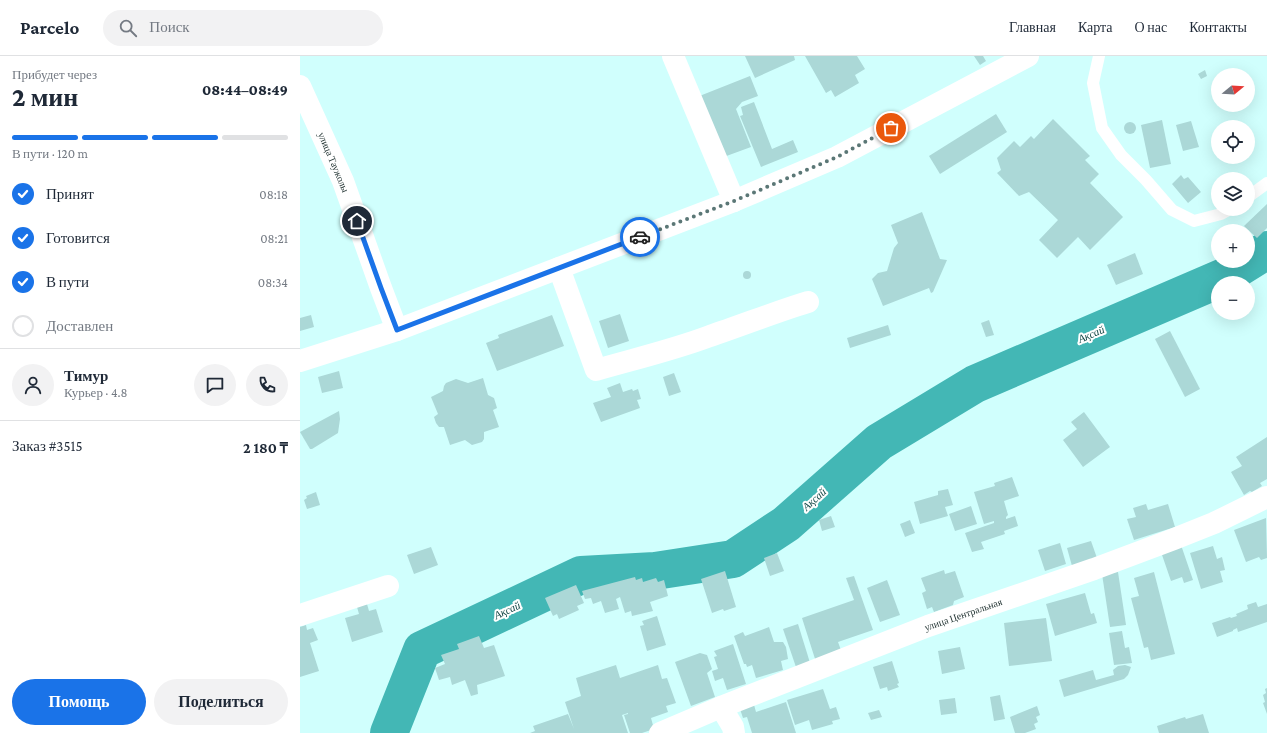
<!DOCTYPE html>
<html lang="ru">
<head>
<meta charset="utf-8">
<style>
	:root { --surface:#fff; --page:#f2f2f3; --text:#1f2937; --muted:#747a83; --line:#e0e1e3; --accent:#1a73e8 }
	body { margin:0; font-family:"Crimson Pro",serif; background:var(--page); color:var(--text); height:100vh; display:flex; flex-direction:column; font-size:15px; white-space:nowrap }
	* { box-sizing:border-box; margin:0 }
	p { font-size:13px; color:var(--muted) }
	.icon { flex:none; width:22px; height:22px; fill:none; stroke:currentColor; stroke-width:2; stroke-linecap:round; stroke-linejoin:round }
	.map { position:relative; flex:1; overflow:hidden }
	.details { display:flex; flex-direction:column; background:var(--surface); width:300px }
	.details>* { flex:none }
	.needle { width:26px; rotate:72deg }
	.buttons { position:absolute; left:911px; top:12px; display:grid; gap:8px }
	.buttons a { display:grid; place-items:center; width:44px; height:44px; border-radius:50%; background:var(--surface); box-shadow:0 4px 16px #0002; font-size:20px }
	.pin { position:absolute; display:grid; place-items:center; width:34px; height:34px; color:#fff; margin:-17px; border:2px solid #fff; border-radius:50%; box-shadow:0 1px 4px #0007 }
	.courier { position:absolute; display:grid; place-items:center; width:40px; height:40px; margin:-20px; border:3px solid #1a73e8; border-radius:50%; background:#fff; color:#222; box-shadow:0 1px 5px #0007 }
	.head em { font-style:normal; font-weight:800 }
	.head div { display:flex; flex-direction:column-reverse }
	.head { display:flex; align-items:center; justify-content:space-between; height:68px; padding:0 12px }
	h1 { font-size:26px; font-weight:800; line-height:30px }
	.bar { display:grid; grid-template-columns:repeat(4,1fr); gap:6px 4px; align-content:center; height:48px; padding:0 12px }
	.bar i { height:5px; border-radius:3px; background:var(--line) }
	.bar .current { background:var(--accent) }
	.bar p { grid-column:span 4 }
	.line { display:flex; align-items:center; gap:10px; padding:0 12px; border-top:1px solid var(--line) }
	.line div { flex:1 }
	.round { display:grid; place-items:center; flex:none; width:42px; height:42px; border-radius:21px; background:var(--page) }
	ol { padding:0 12px; list-style:none }
	li { display:flex; align-items:center; gap:12px; height:44px }
	li p { margin-inline-start:auto }
	li .icon { padding:4px; border-radius:50%; background:var(--accent); color:#fff; stroke-width:4 }
	li:last-child { color:var(--muted) }
	li i { width:22px; height:22px; border:2px solid var(--line); border-radius:50% }
	.button { display:flex; gap:8px; margin-top:auto; padding:8px 12px }
	.button a { flex:1; height:46px; border-radius:24px; background:var(--accent); color:#fff; font-size:16px; font-weight:800; line-height:46px; text-align:center }
	.button a+a { background:var(--page); color:var(--text) }
	header { display:flex; align-items:center; gap:24px; box-sizing:border-box; height:56px; padding:0 20px; background:var(--surface); border-bottom:1px solid var(--line) }
	header strong { font-size:19px }
	nav { display:flex; gap:22px; margin-inline-start:auto; font-size:14px }
	.search { width:280px; height:36px; background:var(--page); display:flex; align-items:center; gap:10px; box-sizing:border-box; padding:0 14px; border-radius:22px; color:var(--muted); font-size:15px }
	main { display:flex; flex:1; min-height:0 }
	.map>svg:first-child { display:block }
	.lines { fill:none; stroke-linecap:round; stroke-linejoin:round }
	.river { stroke:#43b7b5; stroke-width:38 }
	.building { fill:#abd8d7 }
	.lane { stroke:#fff; stroke-width:12 }
	.street { stroke:#fff; stroke-width:22 }
	.secondary { stroke:#fff; stroke-width:22 }
	.done { stroke:#5b7776; stroke-width:4; stroke-dasharray:0 7.2 }
	.route { stroke:#1a73e8; stroke-width:5 }
	.labels { text-anchor:middle; stroke-width:4; stroke-linejoin:round; paint-order:stroke }
	.street-label { font-size:10px; fill:#1c2e2d; stroke:#fff }
	.water-label { font-size:11px; font-style:italic; fill:#124645; stroke:#fff }
</style>
</head>
<body>
<header>
<strong>Parcelo</strong>
<div class="search"><svg class="icon" aria-label="search" viewBox="0 0 24 24"><circle cx="10" cy="10" r="6"/><path d="M15 15l6 6"/></svg>Поиск</div>
<nav><a>Главная</a><a>Карта</a><a>О нас</a><a>Контакты</a></nav>
</header>
<main>
<section class="details">
<div class="head"><div><h1>2 мин</h1><p>Прибудет через</p></div><em>08:44–08:49</em></div>
<div class="bar"><i class="current"></i><i class="current"></i><i class="current"></i><i></i><p>В пути · 120 m</p></div>
<ol>
<li><svg class="icon" aria-label="check" viewBox="0 0 24 24"><path d="M5 12l5 5 9-10"/></svg>Принят<p>08:18</p></li>
<li><svg class="icon" aria-label="check" viewBox="0 0 24 24"><path d="M5 12l5 5 9-10"/></svg>Готовится<p>08:21</p></li>
<li><svg class="icon" aria-label="check" viewBox="0 0 24 24"><path d="M5 12l5 5 9-10"/></svg>В пути<p>08:34</p></li>
<li><i></i>Доставлен</li>
</ol>
<div class="line" style="height:72px"><a class="round"><svg class="icon" aria-label="person" viewBox="0 0 24 24"><circle cx="12" cy="8" r="4"/><path d="M4 21q1-7 8-7t8 7"/></svg></a><div><b>Тимур</b><p>Курьер · 4.8</p></div><a class="round"><svg class="icon" aria-label="chat" viewBox="0 0 24 24"><path d="M4 5h16v11H9l-5 4z"/></svg></a><a class="round"><svg class="icon" aria-label="phone" viewBox="0 0 24 24"><path d="M5 4h4l2 5-3 2q2 4 5 5l2-3 5 2v4C11 20 4 13 5 4z"/></svg></a></div>
<div class="line" style="height:52px"><div>Заказ #3515</div><b>2 180 ₸</b></div>
<div class="button"><a>Помощь</a><a>Поделиться</a></div>
</section>
<div class="map">
<svg width="967" height="677" viewBox="0 0 967 677">
	<rect width="100%" height="100%" fill="#d0fffd"/>
	<g class="lines">
		<!-- river -->
		<polyline class="river" points="89,677 122,594 281,519 355,515 433,503 486,468 579,386 675,328 924,221 967,194"/>
	</g>
	<!-- building -->
	<g class="building">
		<polygon points="445,0 494,0 495,4 455,22"/>
		<polygon points="505,0 557,0 565,13 555,19 559,27 535,41 531,34 526,37"/>
		<polygon points="674,0 683,0 686,5 680,9"/>
		<polygon points="905,14 907,20 901,23 898,18"/>
		<polygon points="450,20 458,40 442,46 436,53 451,91 421,102 397,41"/>
		<polygon points="454,46 472,93 493,84 498,96 461,111 440,60 443,59 441,51"/>
		<polygon points="696,58 707,76 640,118 629,100"/>
		<polygon points="753,63 790,100 785,104 799,118 790,127 823,161 790,194 778,181 757,202 739,184 758,164 729,136 719,140 697,117 701,114 697,102 714,85 720,91 731,80 734,83"/>
		<polygon points="862,64 871,108 850,112 841,69"/>
		<polygon points="891,65 899,91 883,95 876,69"/>
		<circle cx="830" cy="72" r="6"/>
		<polygon points="881,119 884,123 888,121 901,136 888,147 872,128"/>
		<polygon points="967,148 967,172 957,182 944,170"/>
		<polygon points="622,156 640,203 647,204 633,236 631,237 629,232 583,250 572,223 578,217 587,215 594,192 598,187 591,169"/>
		<polygon points="835,197 843,218 816,229 807,209"/>
		<circle cx="447" cy="219" r="4"/>
		<polygon points="320,258 329,285 308,292 299,265"/>
		<polygon points="11,259 14,271 0,275 0,262"/>
		<polygon points="252,259 264,290 197,315 186,287 199,282 198,279"/>
		<polygon points="689,264 694,279 686,281 681,267"/>
		<polygon points="588,269 591,279 550,292 547,282"/>
		<polygon points="870,275 900,333 885,341 855,283"/>
		<polygon points="39,315 43,332 22,337 18,321"/>
		<polygon points="374,317 381,336 369,340 363,321"/>
		<polygon points="183,322 188,339 194,342 197,352 193,354 199,371 184,376 184,383 182,386 172,389 165,384 150,389 144,371 139,371 136,367 134,361 138,358 131,341 143,335 144,330 146,327 156,323 168,327"/>
		<polygon points="320,327 323,336 332,333 333,335 338,333 341,343 337,344 340,352 301,366 293,347 311,341 307,332"/>
		<polygon points="39,355 40,363 38,377 12,393 10,393 0,376"/>
		<polygon points="784,356 810,391 783,411 763,384 777,373 771,366"/>
		<polygon points="967,381 967,423 960,427 962,430 952,436 950,435 944,439 931,416 942,410 936,401"/>
		<polygon points="712,421 719,440 704,445 708,459 706,461 706,463 715,460 718,470 704,475 705,478 681,486 684,493 672,496 665,477 694,467 694,465 684,468 674,436 695,430 694,427"/>
		<polygon points="648,433 653,449 645,451 648,460 620,468 614,446 638,439 638,435"/>
		<polygon points="16,436 20,449 7,453 4,444 7,442 6,440"/>
		<polygon points="846,448 848,454 868,448 875,471 834,484 827,463 836,461 833,452"/>
		<polygon points="671,450 677,468 655,475 649,458"/>
		<polygon points="531,460 535,471 522,475 519,464"/>
		<polygon points="966,462 967,502 961,504 959,501 946,506 934,474"/>
		<polygon points="610,464 615,477 605,481 600,468"/>
		<polygon points="791,485 797,502 772,510 767,492"/>
		<polygon points="760,487 766,508 745,515 738,494"/>
		<polygon points="881,489 893,524 884,527 882,521 871,525 861,496"/>
		<polygon points="913,490 917,503 922,501 925,514 920,515 923,526 901,533 890,497"/>
		<polygon points="131,491 138,509 114,518 107,499"/>
		<polygon points="477,497 484,515 470,520 464,502"/>
		<polygon points="644,514 645,518 655,515 664,541 654,545 653,549 634,556 632,551 627,553 622,537 626,535 621,522"/>
		<polygon points="425,515 436,551 424,555 423,553 412,557 401,523"/>
		<polygon points="818,516 826,569 810,571 802,518"/>
		<polygon points="854,516 875,598 851,604 848,591 844,592 831,542 839,540 834,522"/>
		<polygon points="554,520 573,574 538,586 542,597 516,606 502,562 554,544 546,522"/>
		<polygon points="335,521 336,524 342,522 343,526 356,522 358,526 364,524 368,540 350,546 353,555 332,560 331,555 325,557 320,541 316,543 319,553 305,557 301,545 293,548 291,542 285,543 282,535"/>
		<polygon points="587,524 600,559 580,566 567,532"/>
		<polygon points="276,529 284,547 277,550 279,554 259,563 257,558 253,560 245,542"/>
		<polygon points="785,537 791,558 794,557 797,567 755,580 746,548"/>
		<polygon points="956,546 958,551 967,548 967,566 938,576 937,572 933,574 933,575 917,581 912,567 930,561 931,562 937,560 936,558 948,553 947,549"/>
		<polygon points="67,548 69,555 76,553 83,576 52,586 45,562 59,558 57,551"/>
		<polygon points="357,560 366,589 347,595 340,570 344,569 342,565"/>
		<polygon points="746,562 752,605 709,610 704,567"/>
		<polygon points="498,568 511,610 497,614 483,573"/>
		<polygon points="6,569 7,574 13,572 18,584 10,587 19,615 0,621 0,571"/>
		<polygon points="469,571 474,586 483,586 486,591 488,603 481,605 483,614 456,622 452,609 447,611 446,608 444,608 434,580 443,576 445,580"/>
		<polygon points="822,575 825,592 829,591 832,607 814,609 809,577"/>
		<polygon points="179,580 184,592 194,589 205,620 177,629 178,638 171,640 165,624 152,629 150,621 139,624 135,612 145,608 141,599 159,593 157,588"/>
		<polygon points="433,588 446,628 427,634 423,622 415,625 412,615 418,613 414,601 417,600 414,595"/>
		<polygon points="660,591 665,613 642,618 638,595"/>
		<polygon points="400,597 407,599 412,613 407,617 415,641 391,650 375,606"/>
		<polygon points="592,605 599,627 597,628 599,631 588,635 587,631 580,633 573,611"/>
		<polygon points="316,609 320,622 358,609 362,623 367,622 376,647 366,650 368,656 351,662 354,673 342,677 330,677 324,659 328,658 328,657 322,659 328,677 230,677 235,675 233,670 268,658 274,673 265,646 281,640 276,622"/>
		<polygon points="825,609 831,611 828,619 824,623 764,641 759,624 793,614 796,624 814,619 813,614 818,610"/>
		<polygon points="967,632 967,658 963,647 965,646 963,639 966,637 965,633"/>
		<polygon points="523,633 530,653 536,651 540,663 532,665 533,668 512,674 509,664 495,669 487,644"/>
		<polygon points="700,639 705,663 694,665 690,641"/>
		<polygon points="655,642 657,657 641,659 639,644"/>
		<polygon points="453,645 456,656 486,646 496,677 452,677 447,661 443,662 439,650"/>
		<polygon points="737,650 740,659 736,661 738,666 734,668 736,673 725,677 715,677 710,661"/>
		<polygon points="579,654 582,661 571,664 568,657"/>
		<polygon points="903,658 909,677 859,677 857,670 885,661 886,663"/>
	</g>
	<g class="lines">
		<!-- lane -->
		<g class="lane">
			<polyline points="799,0 793,27 802,72 821,99 846,124 872,154 894,165 921,158 930,153"/>
			<polyline points="948,141 967,127"/>
		</g>
		<!-- street -->
		<g class="street">
			<polyline points="373,0 434,145"/>
			<polyline points="0,30 43,125 81,232 97,274"/>
			<path d="M259,212L296,314C334,303 373,294 410,280C443,269 475,256 508,246"/>
			<polyline points="0,559 88,530"/>
			<polyline points="421,651 433,671 434,677"/>
			<polyline points="360,677 421,651 628,570 794,513 874,483 914,467 967,441"/>
		</g>
		<!-- secondary -->
		<polyline class="secondary" points="0,305 97,274 434,145 537,101 728,0"/>
	</g>
	<g class="lines">
		<!-- done -->
		<polyline class="done" points="340,181 434,145 537,101 591,72"/>
		<!-- route -->
		<polyline class="route" points="57,165 81,232 97,274 340,181"/>
	</g>
	<g class="labels">
		<!-- street labels -->
		<g class="street-label">
			<text transform="translate(34 106) rotate(67)" y="4">улица Таужолы</text>
			<text transform="translate(663 558) rotate(-19)" y="4">улица Центральная</text>
		</g>
		<!-- water labels -->
		<g class="water-label">
			<text transform="translate(791 278) rotate(-23)" y="4">Ақсай</text>
			<text transform="translate(514 443) rotate(-42)" y="4">Ақсай</text>
			<text transform="translate(207 554) rotate(-25)" y="4">Ақсай</text>
		</g>
	</g>
</svg>
<div class="buttons">
<a><svg class="needle" viewBox="-14 -14 28 28"><path d="M0-13l5 13h-10z" fill="#e53935"/><path d="M0 13l5-13h-10z" fill="#747a83"/></svg></a>
<a><svg class="icon" aria-label="locate" viewBox="0 0 24 24"><circle cx="12" cy="12" r="6"/><path d="M12 2v4M12 18v4M2 12h4M18 12h4"/></svg></a>
<a><svg class="icon" aria-label="layers" viewBox="0 0 24 24"><path d="M12 4l9 5-9 5-9-5zM3 14l9 5 9-5"/></svg></a>
<a>+</a>
<a>−</a>
</div>
<div class="pin" style="left:591px;top:72px;background:#ea580c"><svg class="icon" aria-label="bag" viewBox="0 0 24 24"><path d="M5 8h14l-1 12H6zM9 8a3 3 0 0 1 6 0"/></svg></div>
<div class="pin" style="left:57px;top:165px;background:#1f2937"><svg class="icon" aria-label="home" viewBox="0 0 24 24"><path d="M3 11l9-7 9 7M6 9v11h12V9"/></svg></div>
<div class="courier" style="left:340px;top:181px"><svg class="icon" aria-label="car" viewBox="0 0 24 24"><path d="M5 17H2v-5l4-1 3-4h7l3 4 3 1v5h-3M9 17h6M6 11h13"/><circle cx="7" cy="17" r="2"/><circle cx="17" cy="17" r="2"/></svg></div>
</div>
</main>
</body>
</html>
